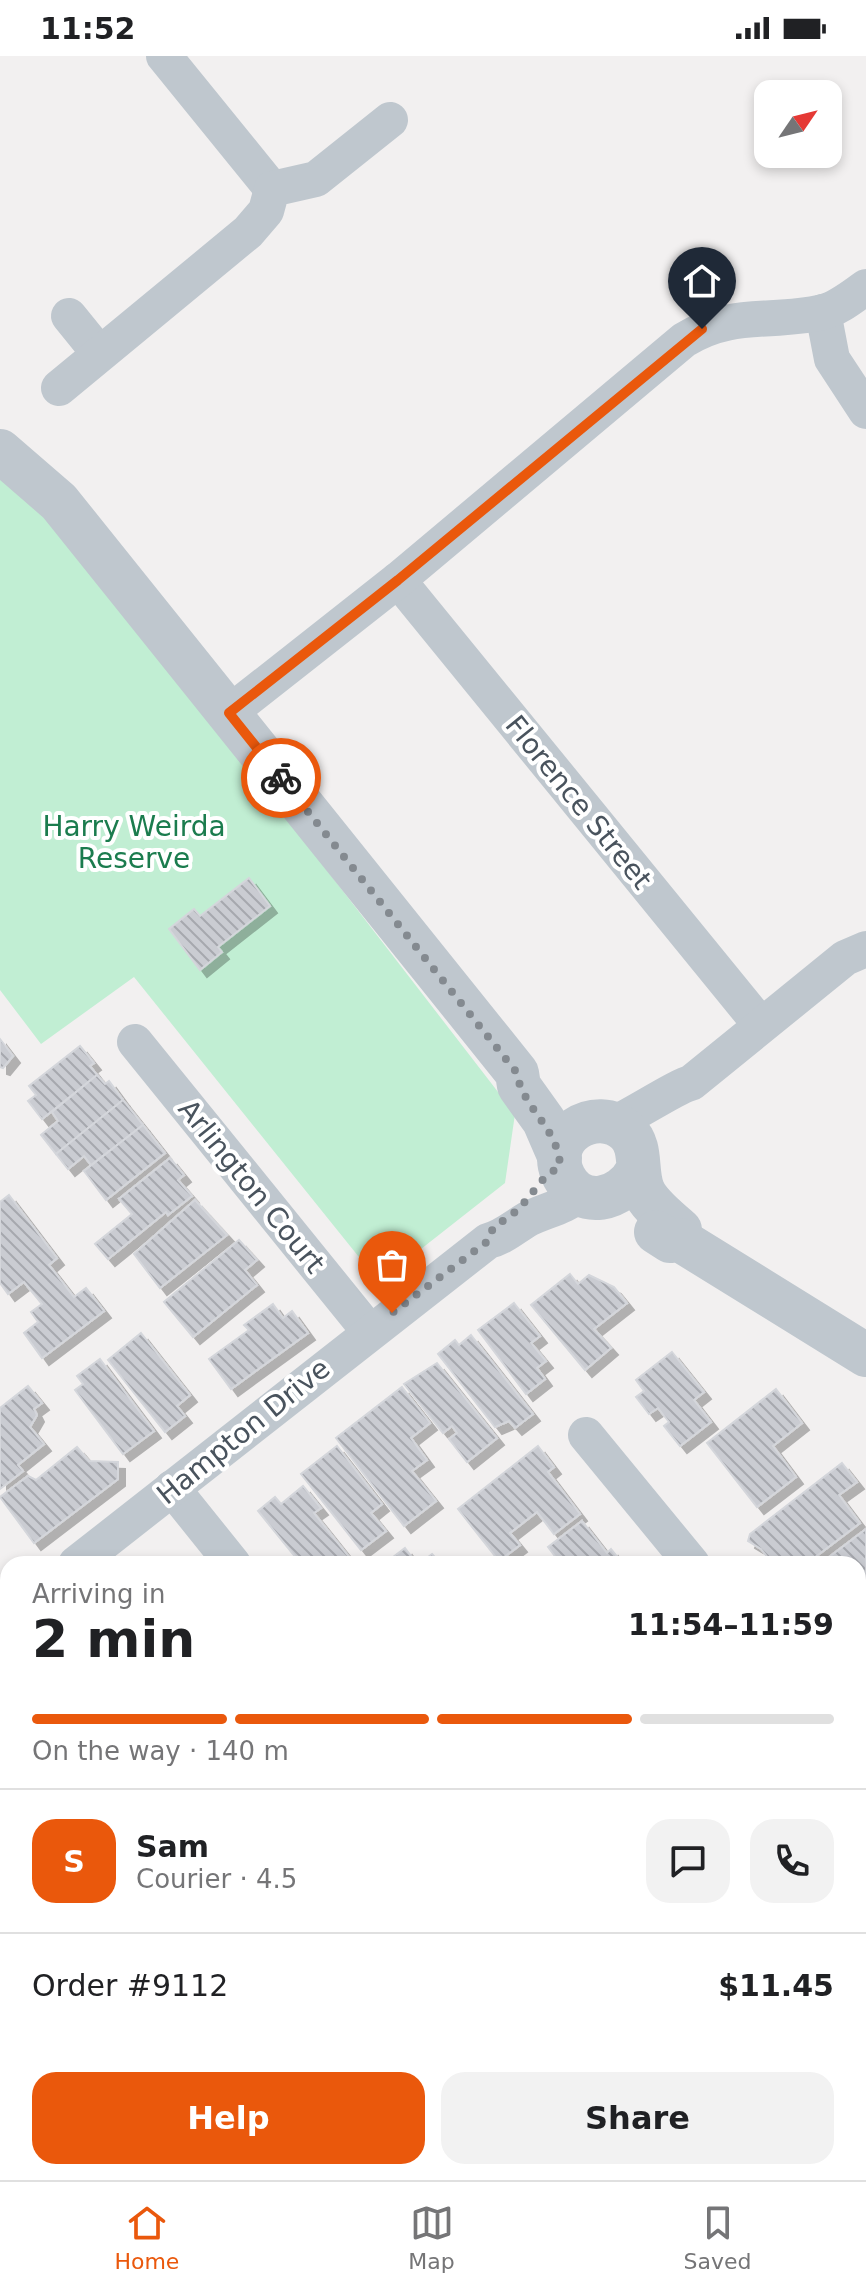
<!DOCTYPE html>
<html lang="en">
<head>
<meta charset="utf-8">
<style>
	:root { --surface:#fff; --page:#f2f2f2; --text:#202124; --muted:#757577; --line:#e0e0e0; --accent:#ea580c }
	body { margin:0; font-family:"DejaVu Sans",sans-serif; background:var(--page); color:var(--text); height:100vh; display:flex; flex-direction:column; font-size:30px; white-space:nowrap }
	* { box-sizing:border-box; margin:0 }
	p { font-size:26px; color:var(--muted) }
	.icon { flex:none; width:44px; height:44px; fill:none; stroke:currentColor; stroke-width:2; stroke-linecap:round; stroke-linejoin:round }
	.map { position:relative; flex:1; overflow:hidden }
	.sheet { position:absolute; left:0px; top:1500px; width:866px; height:624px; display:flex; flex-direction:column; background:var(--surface); border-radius:24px 24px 0 0; box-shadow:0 4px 12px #0003 }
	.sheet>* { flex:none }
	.needle { width:52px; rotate:55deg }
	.fabs { position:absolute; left:754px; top:24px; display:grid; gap:16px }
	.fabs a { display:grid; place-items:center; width:88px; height:88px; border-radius:16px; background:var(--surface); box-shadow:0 4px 12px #0003; font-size:40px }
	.pin { position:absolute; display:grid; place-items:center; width:68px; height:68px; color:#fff; margin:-82px -34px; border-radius:50% 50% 50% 0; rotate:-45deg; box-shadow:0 0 8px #0007 }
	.pin .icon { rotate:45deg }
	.courier { position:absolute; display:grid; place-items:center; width:80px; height:80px; margin:-40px; border:6px solid #ea580c; border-radius:50%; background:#fff; color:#222; box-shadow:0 2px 10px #0007 }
	.summary em { font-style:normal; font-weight:700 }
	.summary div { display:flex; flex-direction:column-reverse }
	.summary { display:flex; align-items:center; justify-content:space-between; height:136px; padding:0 32px }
	h1 { font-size:52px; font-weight:700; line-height:60px }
	.bar { display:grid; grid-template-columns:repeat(4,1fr); gap:12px 8px; align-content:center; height:96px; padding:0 32px }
	.bar i { height:10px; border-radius:6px; background:var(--line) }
	.bar .current { background:var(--accent) }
	.bar p { grid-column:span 4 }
	.line { display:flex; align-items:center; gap:20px; padding:0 32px; border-top:2px solid var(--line) }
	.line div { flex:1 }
	.round { display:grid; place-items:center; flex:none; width:84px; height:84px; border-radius:24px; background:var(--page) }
	.primary-button { display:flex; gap:16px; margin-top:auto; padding:16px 32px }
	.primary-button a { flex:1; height:92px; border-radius:24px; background:var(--accent); color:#fff; font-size:32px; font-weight:700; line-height:92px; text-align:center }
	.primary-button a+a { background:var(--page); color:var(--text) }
	.status { display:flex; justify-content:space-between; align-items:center; height:56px; padding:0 40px; background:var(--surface); direction:ltr }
	.status svg { height:22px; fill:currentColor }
	.menu { display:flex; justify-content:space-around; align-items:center; height:112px; border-top:2px solid var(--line); background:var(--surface); font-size:22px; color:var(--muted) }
	.menu a { display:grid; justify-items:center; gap:4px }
	.menu .current { color:var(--accent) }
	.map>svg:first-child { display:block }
	.green { fill:#c1eed3 }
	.building { fill:url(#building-back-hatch); stroke:#d4d6db; stroke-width:2; filter:url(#shadow) }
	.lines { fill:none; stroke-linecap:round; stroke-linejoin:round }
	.minor { stroke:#bfc7ce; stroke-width:36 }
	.tertiary { stroke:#bfc7ce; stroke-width:44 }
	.done { stroke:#848a90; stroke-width:8; stroke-dasharray:0 14.4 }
	.route { stroke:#ea580c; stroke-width:10 }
	.labels { text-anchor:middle; stroke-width:8; stroke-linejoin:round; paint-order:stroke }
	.street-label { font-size:28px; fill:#49535d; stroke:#fff }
	.park-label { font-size:28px; fill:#1b7c4e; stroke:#fff }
</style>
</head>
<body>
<div class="status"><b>11:52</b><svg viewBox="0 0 49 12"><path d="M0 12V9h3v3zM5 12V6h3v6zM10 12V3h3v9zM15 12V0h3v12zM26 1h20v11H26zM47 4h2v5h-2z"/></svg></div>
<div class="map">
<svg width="866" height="2124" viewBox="0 0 866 2124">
	<defs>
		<pattern id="building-back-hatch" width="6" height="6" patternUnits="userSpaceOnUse" patternTransform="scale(2)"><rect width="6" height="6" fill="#caccd2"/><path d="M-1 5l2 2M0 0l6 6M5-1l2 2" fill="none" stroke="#a6a8ae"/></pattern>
		<filter id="shadow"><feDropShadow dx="7" dy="7" stdDeviation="0" flood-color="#0004"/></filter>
	</defs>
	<rect width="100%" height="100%" fill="#f2f0f0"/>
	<!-- green -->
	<polygon class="green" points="0,416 35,436 515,1058 505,1127 379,1226 134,921 41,988 0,934"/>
	<!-- building -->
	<g class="building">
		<polygon points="249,822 270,850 218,891 222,896 200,914 169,873 194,853 200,860"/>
		<polygon points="0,983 13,1000 3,1012 0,1011"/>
		<polygon points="80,990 94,1007 90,1010 97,1019 42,1063 28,1045 36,1039 29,1030"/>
		<polygon points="97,1019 105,1028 109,1025 123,1044 56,1098 41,1079 58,1065 52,1056"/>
		<polygon points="123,1044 143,1069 91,1109 84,1100 68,1113 56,1098"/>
		<polygon points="143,1069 165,1097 106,1144 84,1115"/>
		<polygon points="170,1102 184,1119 178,1124 192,1140 168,1159 166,1156 108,1203 95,1188 132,1158 119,1143"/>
		<polygon points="9,1139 57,1202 49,1209 74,1241 86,1232 104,1255 42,1302 24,1277 38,1266 31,1256 42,1248 24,1226 8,1238 0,1227 0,1146"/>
		<polygon points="195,1144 227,1179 160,1232 134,1198"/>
		<polygon points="239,1184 257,1204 245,1214 257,1229 193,1281 164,1246"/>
		<polygon points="570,1218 578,1228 589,1219 614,1231 627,1247 594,1273 611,1292 585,1314 531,1249"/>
		<polygon points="514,1247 540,1280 531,1287 546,1305 537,1312 545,1323 526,1338 478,1274"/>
		<polygon points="273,1248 283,1262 292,1255 308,1277 231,1333 209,1303 249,1274 244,1269"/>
		<polygon points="141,1277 190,1339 177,1350 185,1360 165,1376 108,1304"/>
		<polygon points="471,1279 533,1358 515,1372 509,1365 495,1371 438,1298 455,1284 459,1289"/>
		<polygon points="672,1296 704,1336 694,1344 711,1366 680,1390 664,1370 669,1366 658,1352 649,1358 636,1341 644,1335 636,1324"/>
		<polygon points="100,1303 154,1375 123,1398 75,1334 83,1328 77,1320"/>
		<polygon points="437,1307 497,1382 467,1406 449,1383 457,1377 452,1370 443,1377 404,1328"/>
		<polygon points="28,1330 42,1347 34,1353 37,1359 30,1371 44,1388 18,1409 23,1415 0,1433 0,1352"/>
		<polygon points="402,1331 430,1367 411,1382 427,1404 412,1415 436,1445 404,1470 336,1382"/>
		<polygon points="776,1333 802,1367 773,1390 796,1421 757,1451 707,1387"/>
		<polygon points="337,1390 382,1448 371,1457 386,1475 361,1494 301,1418"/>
		<polygon points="538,1390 554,1411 548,1416 580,1458 554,1478 537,1456 510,1477 520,1489 499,1505 458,1453"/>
		<polygon points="77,1391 89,1405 118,1406 118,1423 34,1487 0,1441 28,1420 36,1424"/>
		<polygon points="842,1407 857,1426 839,1439 860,1467 806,1508 773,1508 761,1493 748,1485 750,1478"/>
		<polygon points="303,1430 321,1452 314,1457 349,1501 341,1508 301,1508 258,1455 275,1441 281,1448"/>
		<polygon points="582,1465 607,1497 611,1493 623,1508 551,1508 557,1503 548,1491"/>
		<polygon points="866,1473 866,1526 858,1532 858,1508 820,1508"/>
		<polygon points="405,1492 417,1508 384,1508"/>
		<polygon points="432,1498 441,1508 419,1508"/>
		<polygon points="858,1546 866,1556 866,1636 858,1626"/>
		<polygon points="8,1650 8,1720 0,1709 0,1657"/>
		<polygon points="860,1827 866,1834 866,1962 858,1952"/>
		<polygon points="2,1891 8,1898 8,1938 0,1944"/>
		<polygon points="8,1956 8,2014 0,2020 0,1963"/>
		<polygon points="858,2060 866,2070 866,2124 855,2124 849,2116 858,2116"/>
		<polygon points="62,2116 87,2116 93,2124 52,2124"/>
		<polygon points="93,2116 130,2116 137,2124 99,2124"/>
		<polygon points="160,2116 204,2116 193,2124 166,2124"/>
		<polygon points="432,2116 443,2116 449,2124 422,2124"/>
		<polygon points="713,2116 761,2116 768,2124 703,2124"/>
		<polygon points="849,2116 855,2124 782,2122 787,2116"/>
	</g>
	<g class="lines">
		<!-- minor -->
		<g class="minor">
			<polyline points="164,0 272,133"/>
			<polyline points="823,256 832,303 866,355"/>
			<polyline points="69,260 99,297"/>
			<polyline points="59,332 248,176 266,155 272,133 316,123 390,64"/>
			<polyline points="398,524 760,968"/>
			<path d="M229,657L398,524L684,284C732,254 772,268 823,256C839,252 853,240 866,231"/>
			<polyline points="135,986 369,1275"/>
			<path d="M615,1067C633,1059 679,1029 691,1027L845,902L866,893"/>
			<polyline points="586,1379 692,1508"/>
			<polyline points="172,1432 233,1508"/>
			<path d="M76,1508L488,1185C504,1181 514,1171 528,1163C547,1154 564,1151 581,1138"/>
			<polyline points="0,1546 8,1557"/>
			<polyline points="858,1710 866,1720"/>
			<polyline points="0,1795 8,1805"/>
			<polyline points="0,2087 8,2080"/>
			<polyline points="258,2116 264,2124"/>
			<polyline points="302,2124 311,2116"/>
		</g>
		<!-- tertiary -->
		<g class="tertiary">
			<polyline points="0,395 59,446 517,1017 519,1030 544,1065 560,1102"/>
			<path d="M637,1115C622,1144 581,1155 564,1121C543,1081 596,1047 627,1076C643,1091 635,1115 643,1134C649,1149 668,1163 680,1174V1184"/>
			<polyline points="656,1176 670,1185 680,1184 866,1299"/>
		</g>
	</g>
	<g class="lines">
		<!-- done -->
		<path class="done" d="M281,722L517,1017C521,1050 559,1073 560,1110L545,1121L519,1153L493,1172L488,1185L392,1257"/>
		<!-- route -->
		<polyline class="route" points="281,722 229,657 398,524 702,273"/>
	</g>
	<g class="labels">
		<!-- street labels -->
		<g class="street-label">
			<text transform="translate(579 746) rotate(51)" y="10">Florence Street</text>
			<text transform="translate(252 1130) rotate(51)" y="10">Arlington Court</text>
			<text transform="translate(243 1375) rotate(-39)" y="10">Hampton Drive</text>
		</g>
		<!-- park labels -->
		<g class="park-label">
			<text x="134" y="780">Harry Weirda<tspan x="134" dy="32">Reserve</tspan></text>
		</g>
	</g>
</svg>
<div class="fabs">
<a><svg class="needle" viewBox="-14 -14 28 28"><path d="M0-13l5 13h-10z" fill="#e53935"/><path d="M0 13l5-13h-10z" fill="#757577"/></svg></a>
</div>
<div class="pin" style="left:392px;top:1257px;background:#ea580c"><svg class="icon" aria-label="bag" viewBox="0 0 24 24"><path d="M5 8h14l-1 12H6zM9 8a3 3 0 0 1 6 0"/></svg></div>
<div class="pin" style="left:702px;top:273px;background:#1f2937"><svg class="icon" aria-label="home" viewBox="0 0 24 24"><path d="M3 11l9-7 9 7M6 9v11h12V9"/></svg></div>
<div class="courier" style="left:281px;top:722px"><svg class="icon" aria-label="bike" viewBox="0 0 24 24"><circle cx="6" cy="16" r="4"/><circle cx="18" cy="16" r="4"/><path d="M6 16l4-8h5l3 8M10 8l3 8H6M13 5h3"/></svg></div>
<section class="sheet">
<div class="summary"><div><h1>2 min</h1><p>Arriving in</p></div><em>11:54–11:59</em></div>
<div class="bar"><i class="current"></i><i class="current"></i><i class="current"></i><i></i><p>On the way · 140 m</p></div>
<div class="line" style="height:144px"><b class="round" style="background:var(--accent);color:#fff">S</b><div><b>Sam</b><p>Courier · 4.5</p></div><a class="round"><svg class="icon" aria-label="chat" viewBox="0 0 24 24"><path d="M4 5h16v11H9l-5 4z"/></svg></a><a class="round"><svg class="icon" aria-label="phone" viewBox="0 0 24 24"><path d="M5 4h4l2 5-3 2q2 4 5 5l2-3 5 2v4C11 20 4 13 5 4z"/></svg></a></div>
<div class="line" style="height:104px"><div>Order #9112</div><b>$11.45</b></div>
<div class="primary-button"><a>Help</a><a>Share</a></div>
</section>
</div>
<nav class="menu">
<a class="current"><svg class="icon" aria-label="home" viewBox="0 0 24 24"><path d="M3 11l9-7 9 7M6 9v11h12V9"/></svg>Home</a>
<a><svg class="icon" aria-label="map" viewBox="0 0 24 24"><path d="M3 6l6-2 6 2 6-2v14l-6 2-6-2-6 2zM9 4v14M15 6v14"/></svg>Map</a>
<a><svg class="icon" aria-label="saved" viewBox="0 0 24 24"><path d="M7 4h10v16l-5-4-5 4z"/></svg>Saved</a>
</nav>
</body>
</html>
